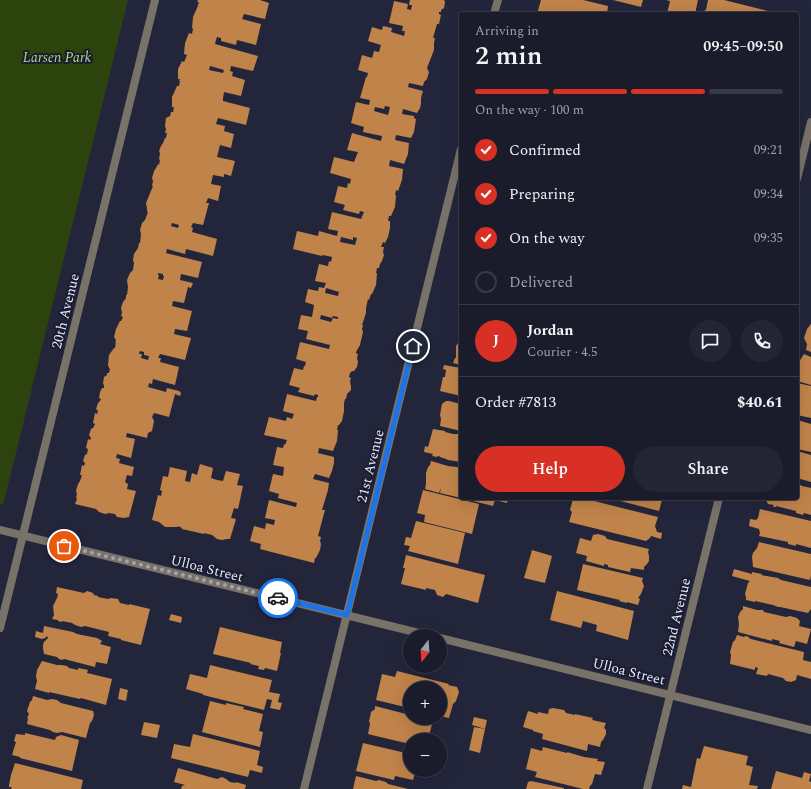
<!DOCTYPE html>
<html lang="en">
<head>
<meta charset="utf-8">
<style>
	:root { --surface:#1a1c2c; --page:#232534; --text:#f1f3f6; --muted:#9fa1a9; --line:#383a48; --accent:#d93025 }
	body { margin:0; font-family:Spectral,serif; background:var(--page); color:var(--text); height:100vh; display:flex; flex-direction:column; font-size:15px; white-space:nowrap }
	* { box-sizing:border-box; margin:0 }
	p { font-size:13px; color:var(--muted) }
	.icon { flex:none; width:22px; height:22px; fill:none; stroke:currentColor; stroke-width:2; stroke-linecap:round; stroke-linejoin:round }
	.map { position:relative; flex:1; overflow:hidden }
	.sheet { position:absolute; left:459px; top:12px; width:340px; height:488px; display:flex; flex-direction:column; background:var(--surface); border-radius:4px; box-shadow:0 4px 16px #0002,0 0 0 1px var(--line) }
	.sheet>* { flex:none }
	.needle { width:26px; rotate:197deg }
	.tools { position:absolute; left:403px; top:629px; display:grid; gap:8px }
	.tools a { display:grid; place-items:center; width:44px; height:44px; border-radius:50%; background:var(--surface); box-shadow:0 4px 16px #0002,0 0 0 1px var(--line); font-size:20px }
	.pin { position:absolute; display:grid; place-items:center; width:34px; height:34px; color:#fff; margin:-17px; border:2px solid #fff; border-radius:50%; box-shadow:0 1px 4px #0007 }
	.courier { position:absolute; display:grid; place-items:center; width:40px; height:40px; margin:-20px; border:3px solid #1a73e8; border-radius:50%; background:#fff; color:#222; box-shadow:0 1px 5px #0007 }
	.overview em { font-style:normal; font-weight:600 }
	.overview div { display:flex; flex-direction:column-reverse }
	.overview { display:flex; align-items:center; justify-content:space-between; height:68px; padding:0 16px }
	h1 { font-size:26px; font-weight:600; line-height:30px }
	.bar { display:grid; grid-template-columns:repeat(4,1fr); gap:6px 4px; align-content:center; height:48px; padding:0 16px }
	.bar i { height:5px; border-radius:3px; background:var(--line) }
	.bar .active { background:var(--accent) }
	.bar p { grid-column:span 4 }
	.line { display:flex; align-items:center; gap:10px; padding:0 16px; border-top:1px solid var(--line) }
	.line div { flex:1 }
	.round { display:grid; place-items:center; flex:none; width:42px; height:42px; border-radius:21px; background:var(--page) }
	ol { padding:0 16px; list-style:none }
	li { display:flex; align-items:center; gap:12px; height:44px }
	li p { margin-inline-start:auto }
	li .icon { padding:4px; border-radius:50%; background:var(--accent); color:#fff; stroke-width:4 }
	li:last-child { color:var(--muted) }
	li i { width:22px; height:22px; border:2px solid var(--line); border-radius:50% }
	.action { display:flex; gap:8px; margin-top:auto; padding:8px 16px }
	.action a { flex:1; height:46px; border-radius:24px; background:var(--accent); color:#fff; font-size:16px; font-weight:600; line-height:46px; text-align:center }
	.action a+a { background:var(--page); color:var(--text) }
	.map>svg:first-child { display:block }
	.green { fill:#2d430e }
	.building { fill:#c0834a; fill-rule:evenodd }
	.lines { fill:none; stroke-linecap:round; stroke-linejoin:round }
	.minor { stroke:#797268; stroke-width:8 }
	.done { stroke:#a2a4b5; stroke-width:4; stroke-dasharray:0 7.2 }
	.route { stroke:#1a73e8; stroke-width:5 }
	.labels { text-anchor:middle; stroke-width:4; stroke-linejoin:round; paint-order:stroke }
	.park-label { font-size:14px; font-style:italic; fill:#aedc7b; stroke:#1a1d31 }
	.street-label { font-size:14px; fill:#e6e8f7; stroke:#1a1d31 }
</style>
</head>
<body>
<div class="map">
<svg width="811" height="789" viewBox="0 0 811 789">
	<rect width="100%" height="100%" fill="#23263b"/>
	<!-- green -->
	<polygon class="green" points="0,0 128,0 3,505 0,504"/>
	<!-- building -->
	<g class="building">
		<path d="M198,0H260L269,3L265,19L244,14L242,19L261,24L256,45L237,40L236,45L221,41V38L217,37L216,40L215,44L258,56L253,71L231,66L230,71L233,72L232,76L245,80L241,96L224,92L223,98V101L250,108L246,125L218,118L216,124L225,126L224,131L234,134L231,148L220,145L217,157L235,161L231,176L224,174V177L213,175L211,184L221,186L218,201L208,198L206,203H209L203,225L193,223L191,227L193,228L192,232L217,239L213,256L186,249L185,254L167,249L166,253L202,262L198,278L181,274L180,280L193,283L191,288L188,287L184,303L173,301L172,306L192,311L187,331L175,329L174,334L191,338L185,360L160,354L158,358H161L160,362L179,367L175,385L153,379L152,384L149,383L148,387L166,392L167,388L179,391L181,393L180,396L175,394L169,417L154,413L152,417L154,421L152,431L148,433L147,438L127,433L126,437L135,439L131,458L117,454L116,458L120,459L119,463L134,467L132,476L127,475L125,482L128,484L127,489L136,491L129,517L124,518L117,517L115,514L109,513L105,514L99,512L96,509L75,504L77,499L76,498L77,494L76,491L78,484L80,481L82,475H80L82,465L84,466L85,463L83,461L85,455L87,454L88,449L86,448L88,439L90,440L91,438L89,435L91,429L94,427V425H95V424L93,423L95,413L97,414L98,411L96,409L98,403L100,401L101,399L99,398L100,392L102,388H104V386L103,383L104,377L107,375V373H109L110,369L109,368L108,365L109,355L114,348H115L116,342L115,343L116,340L114,337L116,329L120,321H121L123,317L121,316L122,313L121,308L123,302L126,298V295H127L128,287L127,280L130,273L133,270L134,263L133,260L134,254L138,248L139,243H140L141,234L140,230L142,223L145,220L148,212L147,211V209L146,203L153,186H152L153,181L152,178L154,171L156,168L158,164L159,165L160,160L159,159L160,153L159,151L161,146L163,143L165,138H166L167,133H165L166,129L165,126L166,118L170,116L171,112H173L174,107H172V97L177,86H179L180,81H179L180,79H178V69L182,61L184,62L185,60L187,55L184,54L185,43L189,33L192,34L193,29L192,28L193,17L197,8L199,2H197ZM210,66L224,70L223,73L209,70ZM172,223L179,225L178,228L171,226ZM158,273L163,274V276H164L163,280L158,279L159,275H158ZM140,351L144,352V355L149,356L148,360L141,358L142,354H139Z"/>
		<path d="M410,0H444L445,2L444,8L441,10V12H439V14L441,15L439,24H437L433,38H435L434,43V50L427,68L429,72L427,79L424,82L423,86L409,83L408,87L423,91L421,98V104L420,108L417,113L403,109L402,114L414,116V118L416,119L414,132L411,138L396,135L395,140L409,143L408,154L404,164L390,160L389,166L403,169L402,180L398,191L396,190L395,195H396L395,207L391,216H389L388,221H390V228L388,237L385,243L383,242L381,247H384L383,252L384,255L382,261L380,264L379,268H377L376,273H377L376,285L372,294H371L369,300L368,299L366,308V313L362,325H363L362,329L363,332L360,345L356,352V353L358,354L357,358L358,362L357,367L354,371H352L350,373L349,377L351,378L350,381L351,387V390L347,394L346,399H345L344,403V411L342,421L339,425H338L337,430H338L337,441L333,451L319,448L318,453L334,457V463L332,471L329,478L315,474L313,479L329,483L328,490L322,510H325L318,536L321,537L320,541L321,544L320,550L316,558H315L314,563L260,549L261,544L250,541L254,526L265,529L266,523L274,525L275,520L265,518L269,500L296,507L297,503L278,498L279,494L269,491L273,474L283,476L284,467L273,465L277,447L283,448L284,444L285,445L287,440L264,435L269,417L286,421L287,417L292,419L294,414L283,411L287,394L316,401L317,397H318V395L315,394L314,396L298,392L300,388L289,385L294,368L303,370L304,366H305L306,362L296,359L300,342L329,349L330,345L306,339L308,331L298,329L301,315L312,317L314,305L305,302L308,289L318,291L319,287L324,288L326,283L315,281L319,264L328,266L329,261L331,262L332,257L323,255L322,256L293,249L297,231L318,236L319,231L337,236L338,231L328,229L332,212L361,219L364,212L360,211L359,214L343,210L345,205L334,202L338,186L347,188L348,183L350,184L351,179L330,173L334,157L354,162L358,152L347,150L352,133L381,141L382,136L363,132L364,127L351,123L356,102L369,105L370,100L360,98L366,77H367L368,73L358,70L362,55L372,58L374,51L379,52L381,45L368,41L372,27L382,30L383,26L392,28L391,32L404,36L405,31H402L403,26L389,23L394,1L408,4L407,9L411,10L412,5H409ZM385,106L390,107L388,115L374,111L375,107L384,109ZM341,237L353,240V237L357,238L355,245L340,242ZM326,288L339,292L338,296L325,293ZM321,315L332,318L333,316L338,317V319L333,318L331,322L320,319Z"/>
		<polygon points="541,0 583,0 608,6 607,14 537,14"/>
		<polygon points="613,0 643,0 641,7"/>
		<polygon points="666,0 698,0 695,14 667,14 670,1"/>
		<polygon points="708,0 724,0 780,14 703,14 705,10 706,10"/>
		<polygon points="811,324 811,352 806,350 807,344 804,338 807,329"/>
		<polygon points="461,339 461,365 453,363 455,358 456,358 456,346 458,343"/>
		<polygon points="804,354 811,357 811,385 797,381 799,375 798,375 797,371 797,365"/>
		<polygon points="444,365 461,368 461,396 440,391 443,377 445,377 446,370 443,369"/>
		<polygon points="797,383 811,386 811,418 797,415"/>
		<polygon points="446,401 449,401 461,404 461,431 440,426 441,419 440,415 442,404"/>
		<polygon points="797,420 811,424 811,452 797,449"/>
		<polygon points="433,429 445,431 445,432 453,434 457,434 461,435 461,462 448,460 446,459 440,457 439,456 438,456 437,457 432,456 433,454 424,452 425,446 428,447"/>
		<polygon points="797,451 811,455 811,482 797,478"/>
		<polygon points="431,461 448,466 457,467 461,469 461,498 440,493 441,488 439,493 425,489 426,484 426,473 428,467 430,465"/>
		<polygon points="200,464 213,468 211,478 217,480 223,481 226,471 240,474 237,485 243,486 238,509 234,508 231,518 236,519 230,539 227,539 222,540 217,539 212,535 204,533 204,534 182,529 182,528 178,526 178,527 165,527 159,522 152,520 158,495 161,496 162,491 160,490 163,476 168,477 170,467 187,471 185,481 190,482 192,473 197,475"/>
		<polygon points="797,483 802,486 811,488 811,515 804,513 803,515 796,513 796,511 776,506 776,507 773,507 774,505 768,504 766,500 766,498 797,498"/>
		<polygon points="423,490 479,504 472,534 424,522 425,515 417,513"/>
		<polygon points="469,498 508,498 507,503 495,500 493,506 469,500"/>
		<polygon points="574,498 582,498 658,517 655,526 657,532 662,533 661,539 651,536 650,538 646,541 569,522 572,512 570,510 573,499"/>
		<polygon points="609,498 664,498 664,500 662,500 659,511"/>
		<polygon points="760,509 811,521 811,548 796,544 796,546 788,544 788,542 759,536 760,533 759,529 749,526 750,519 756,520 758,518"/>
		<polygon points="416,521 465,533 458,564 408,551 410,546 404,545 406,537 411,538"/>
		<polygon points="598,534 605,536 607,539 649,549 648,552 649,556 649,561 647,564 644,567 644,570 631,568 630,572 608,567 608,565 604,564 604,566 586,561 587,556 576,553 580,538 591,541 593,535"/>
		<polygon points="759,542 811,554 811,576 810,580 753,567 752,557 753,553 757,548"/>
		<polygon points="532,550 552,556 545,583 524,578"/>
		<polygon points="406,555 485,575 478,603 446,594 443,597 437,595 435,590 426,588 426,590 401,584 405,568 403,568"/>
		<polygon points="583,564 643,578 642,581 644,586 641,594 638,598 640,599 638,605 627,602 627,603 619,601 620,600 577,590"/>
		<polygon points="734,569 752,574 752,572 762,574 761,575 778,578 781,580 811,587 811,609 808,613 780,607 778,607 773,605 755,601 755,602 746,600 746,597 745,594 748,583 750,581 732,576"/>
		<polygon points="57,587 84,593 87,591 93,593 94,595 98,596 98,597 108,599 111,598 118,599 120,603 129,605 129,604 150,609 141,645 121,640 121,639 108,636 109,632 85,626 81,627 75,625 72,623 62,621 62,622 58,621 58,620 52,619 54,615 53,606 57,598 58,594 56,593"/>
		<polygon points="557,591 634,611 628,640 596,631 597,625 583,621 581,628 550,620"/>
		<polygon points="743,606 757,610 763,610 764,612 786,617 790,616 797,618 800,621 799,626 811,629 807,644 796,641 794,647 779,643 780,641 772,639 772,641 738,632 739,624 738,617 740,612 743,609"/>
		<polygon points="171,614 182,617 181,623 169,620"/>
		<polygon points="44,626 73,632 77,634 97,638 102,641 100,644 111,647 107,664 96,662 95,667 64,659 62,660 59,659 57,657 44,654 43,648 43,645 44,642 48,638 47,636 45,638 42,639 35,637 36,631 43,633"/>
		<polygon points="220,627 282,642 280,653 281,653 277,671 265,668 264,670 258,669 259,666 250,664 251,663 213,654"/>
		<polygon points="737,635 744,637 745,636 749,637 749,638 751,639 804,652 803,660 811,662 811,679 797,675 796,680 791,682 786,681 783,678 768,674 767,676 756,674 758,668 755,667 755,670 730,664 731,655 730,652 733,642 735,640"/>
		<polygon points="42,661 57,665 61,665 67,666 69,668 78,670 78,668 88,670 87,673 112,679 106,705 81,698 80,699 49,692 49,693 35,689 37,681 36,676 37,670"/>
		<polygon points="210,665 272,680 269,692 280,694 278,702 282,703 280,710 270,708 272,700 267,699 264,710 203,695 203,694 186,689 190,674 207,678"/>
		<polygon points="397,671 449,684 448,685 457,687 459,692 456,701 453,704 449,718 440,716 440,688 410,688 410,710 404,709 405,707 376,700 382,674 395,677"/>
		<polygon points="120,688 128,690 126,701 118,699"/>
		<polygon points="33,696 47,700 52,699 57,700 61,703 93,711 94,715 92,721 90,723 86,738 62,732 57,733 53,732 50,730 27,724 28,718 27,718 29,714 27,711 30,702 32,700"/>
		<polygon points="210,701 226,705 226,703 244,707 243,709 263,714 259,731 263,732 260,747 202,732"/>
		<polygon points="375,706 410,715 410,718 426,718 433,720 428,740 410,740 410,744 380,737 368,734 370,724 369,721 370,717 371,712 375,709"/>
		<polygon points="553,708 564,710 566,713 575,715 575,714 593,718 592,720 606,723 604,728 606,730 606,734 603,740 601,742 600,747 588,744 587,751 542,739 543,734 533,731 533,730 523,727 528,711 538,714 538,712 548,714 549,709"/>
		<polygon points="474,717 487,720 485,729 472,725"/>
		<polygon points="144,722 160,725 157,738 141,735"/>
		<polygon points="474,727 485,729 480,753 469,750"/>
		<polygon points="25,733 55,740 56,737 61,735 79,740 72,771 20,758 20,757 12,755 16,742 14,741 16,734 25,735"/>
		<polygon points="193,734 260,751 257,765 263,767 262,773 250,770 248,777 171,758 174,744 190,747"/>
		<polygon points="363,743 410,754 410,770 416,770 413,780 395,776 394,780 356,771"/>
		<polygon points="704,746 748,756 746,765 753,767 749,785 758,786 757,789 682,789 683,785 691,787 697,758 700,759"/>
		<polygon points="543,747 567,753 567,752 584,757 598,759 597,761 605,762 601,775 595,774 592,784 590,786 589,789 583,789 535,777 537,772 526,769 531,748 542,751"/>
		<polygon points="15,763 83,780 81,789 11,789 12,787 9,787 9,785 11,775"/>
		<polygon points="178,768 217,779 222,777 226,779 230,782 236,783 236,782 246,785 245,789 181,789 182,786 185,785 174,782"/>
		<polygon points="776,771 802,778 804,772 811,774 809,781 811,782 811,789 771,789"/>
		<polygon points="356,776 376,781 379,780 386,782 388,784 408,789 353,789"/>
		<polygon points="531,781 564,788 564,789 526,789 528,782"/>
	</g>
	<g class="lines">
		<!-- minor -->
		<g class="minor">
			<polyline points="494,14 498,0"/>
			<polyline points="797,179 811,122"/>
			<polyline points="0,530 431,636"/>
			<polyline points="0,628 155,0"/>
			<polyline points="440,638 811,730"/>
			<polyline points="304,789 461,149"/>
			<polyline points="647,789 719,498"/>
		</g>
	</g>
	<g class="lines">
		<!-- done -->
		<polyline class="done" points="64,546 278,598"/>
		<!-- route -->
		<polyline class="route" points="278,598 347,615 413,346"/>
	</g>
	<g class="labels">
		<!-- park labels -->
		<g class="park-label">
			<text x="57" y="62">Larsen Park</text>
		</g>
		<!-- street labels -->
		<g class="street-label">
			<text transform="translate(65 311) rotate(-76)" y="5">20th Avenue</text>
			<text transform="translate(370 466) rotate(-76)" y="5">21st Avenue</text>
			<text transform="translate(207 568) rotate(14)" y="5">Ulloa Street</text>
			<text transform="translate(676 617) rotate(-76)" y="5">22nd Avenue</text>
			<text transform="translate(629 671) rotate(14)" y="5">Ulloa Street</text>
		</g>
	</g>
</svg>
<div class="tools">
<a><svg class="needle" viewBox="-14 -14 28 28"><path d="M0-13l5 13h-10z" fill="#e53935"/><path d="M0 13l5-13h-10z" fill="#9fa1a9"/></svg></a>
<a>+</a>
<a>−</a>
</div>
<div class="pin" style="left:64px;top:546px;background:#ea580c"><svg class="icon" aria-label="bag" viewBox="0 0 24 24"><path d="M5 8h14l-1 12H6zM9 8a3 3 0 0 1 6 0"/></svg></div>
<div class="pin" style="left:413px;top:346px;background:#1f2937"><svg class="icon" aria-label="home" viewBox="0 0 24 24"><path d="M3 11l9-7 9 7M6 9v11h12V9"/></svg></div>
<div class="courier" style="left:278px;top:598px"><svg class="icon" aria-label="car" viewBox="0 0 24 24"><path d="M5 17H2v-5l4-1 3-4h7l3 4 3 1v5h-3M9 17h6M6 11h13"/><circle cx="7" cy="17" r="2"/><circle cx="17" cy="17" r="2"/></svg></div>
<section class="sheet">
<div class="overview"><div><h1>2 min</h1><p>Arriving in</p></div><em>09:45–09:50</em></div>
<div class="bar"><i class="active"></i><i class="active"></i><i class="active"></i><i></i><p>On the way · 100 m</p></div>
<ol>
<li><svg class="icon" aria-label="check" viewBox="0 0 24 24"><path d="M5 12l5 5 9-10"/></svg>Confirmed<p>09:21</p></li>
<li><svg class="icon" aria-label="check" viewBox="0 0 24 24"><path d="M5 12l5 5 9-10"/></svg>Preparing<p>09:34</p></li>
<li><svg class="icon" aria-label="check" viewBox="0 0 24 24"><path d="M5 12l5 5 9-10"/></svg>On the way<p>09:35</p></li>
<li><i></i>Delivered</li>
</ol>
<div class="line" style="height:72px"><b class="round" style="background:var(--accent);color:#fff">J</b><div><b>Jordan</b><p>Courier · 4.5</p></div><a class="round"><svg class="icon" aria-label="chat" viewBox="0 0 24 24"><path d="M4 5h16v11H9l-5 4z"/></svg></a><a class="round"><svg class="icon" aria-label="phone" viewBox="0 0 24 24"><path d="M5 4h4l2 5-3 2q2 4 5 5l2-3 5 2v4C11 20 4 13 5 4z"/></svg></a></div>
<div class="line" style="height:52px"><div>Order #7813</div><b>$40.61</b></div>
<div class="action"><a>Help</a><a>Share</a></div>
</section>
</div>
</body>
</html>
